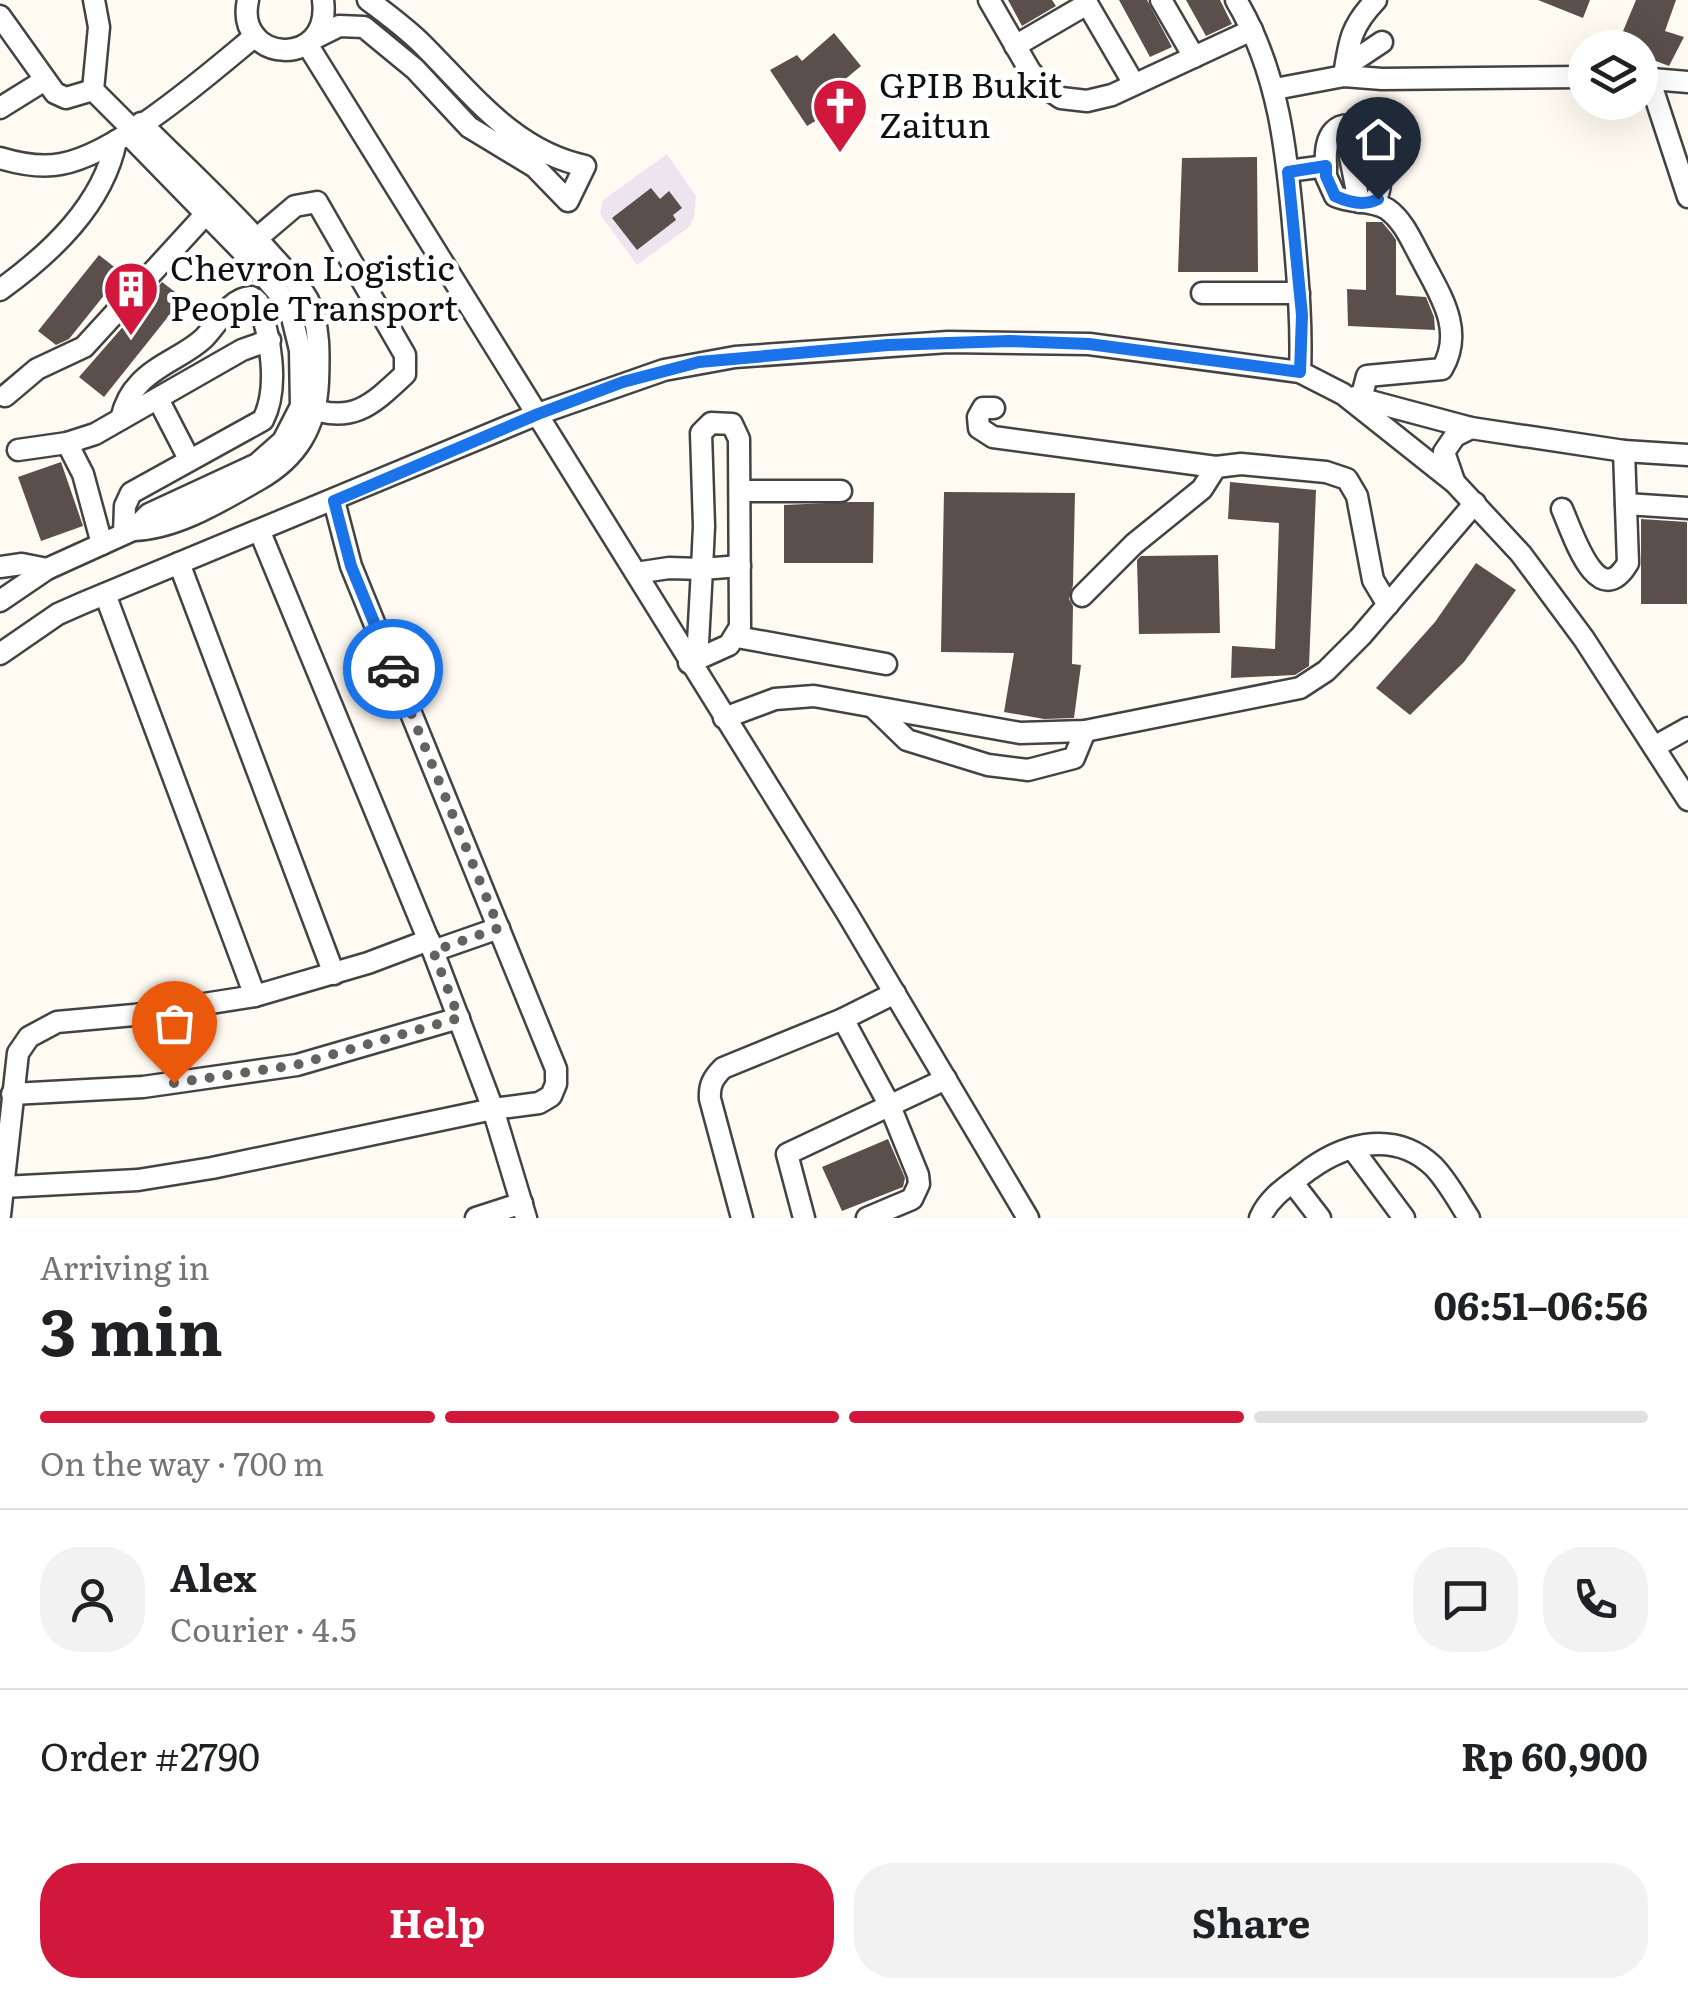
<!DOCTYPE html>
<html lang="en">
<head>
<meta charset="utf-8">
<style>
	:root { --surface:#fff; --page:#f2f2f2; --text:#202124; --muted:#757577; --line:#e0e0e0; --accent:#d2173c }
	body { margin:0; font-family:Literata,serif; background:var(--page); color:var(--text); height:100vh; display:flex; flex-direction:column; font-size:38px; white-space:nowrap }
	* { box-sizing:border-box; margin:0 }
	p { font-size:32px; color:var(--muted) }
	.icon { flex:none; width:55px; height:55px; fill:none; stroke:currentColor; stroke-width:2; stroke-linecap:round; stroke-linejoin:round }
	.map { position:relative; height:1218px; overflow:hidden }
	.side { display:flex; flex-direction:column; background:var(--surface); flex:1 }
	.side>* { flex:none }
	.tools { position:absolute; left:1568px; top:30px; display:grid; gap:20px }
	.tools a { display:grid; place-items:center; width:90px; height:90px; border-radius:50%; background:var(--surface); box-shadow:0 10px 40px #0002; font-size:50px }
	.pin { position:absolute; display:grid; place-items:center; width:85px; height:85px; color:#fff; margin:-102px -42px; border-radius:50% 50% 50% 0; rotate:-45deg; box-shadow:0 0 10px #0007 }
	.pin .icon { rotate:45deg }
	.courier { position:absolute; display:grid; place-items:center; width:100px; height:100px; margin:-50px; border:8px solid #1a73e8; border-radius:50%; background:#fff; color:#222; box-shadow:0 2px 12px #0007 }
	.head em { font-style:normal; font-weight:700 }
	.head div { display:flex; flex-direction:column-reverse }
	.head { display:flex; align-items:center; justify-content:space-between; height:170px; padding:0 40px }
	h1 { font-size:65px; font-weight:700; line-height:75px }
	.bar { display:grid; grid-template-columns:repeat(4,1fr); gap:15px 10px; align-content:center; height:120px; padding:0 40px }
	.bar i { height:12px; border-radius:8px; background:var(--line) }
	.bar .selected { background:var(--accent) }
	.bar p { grid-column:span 4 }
	.line { display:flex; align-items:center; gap:25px; padding:0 40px; border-top:2px solid var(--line) }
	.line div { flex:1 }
	.round { display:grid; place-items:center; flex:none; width:105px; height:105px; border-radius:40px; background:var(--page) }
	.primary-button { display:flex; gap:20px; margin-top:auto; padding:20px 40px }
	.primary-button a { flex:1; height:115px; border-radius:40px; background:var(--accent); color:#fff; font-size:40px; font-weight:700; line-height:115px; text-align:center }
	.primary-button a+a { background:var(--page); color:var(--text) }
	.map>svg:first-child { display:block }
	.industrial { fill:#ece4ef }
	.building { fill:#5a4f4b }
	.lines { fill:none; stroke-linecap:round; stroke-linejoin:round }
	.minor-casing { stroke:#434343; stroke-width:25 }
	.minor { stroke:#fff; stroke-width:20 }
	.done { stroke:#64625f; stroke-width:10; stroke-dasharray:0 18 }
	.route { stroke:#1a73e8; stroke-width:12 }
	.labels { text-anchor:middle; stroke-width:10; stroke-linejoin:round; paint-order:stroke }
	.poi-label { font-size:35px; fill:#101010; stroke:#fff; text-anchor:start }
</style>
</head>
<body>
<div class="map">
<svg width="1688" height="1218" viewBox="0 0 1688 1218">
	<rect width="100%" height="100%" fill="#fffbf3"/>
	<!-- industrial -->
	<polygon class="industrial" points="667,154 696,196 694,217 689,227 637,265 600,214 603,200"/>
	<!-- building -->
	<g class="building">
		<polygon points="1008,0 1052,0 1056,6 1022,26"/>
		<polygon points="1119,0 1147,0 1172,47 1150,57"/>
		<polygon points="1186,0 1220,0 1232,24 1206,36"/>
		<polygon points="1538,0 1590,0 1583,18"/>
		<polygon points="1636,0 1676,0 1665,31 1684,37 1669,66 1640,55 1640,48 1616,48"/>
		<polygon points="834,33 861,66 825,96 834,110 807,126 770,70 797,55 802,61"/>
		<polygon points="1257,157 1258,272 1178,272 1182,158"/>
		<polygon points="651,188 660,199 669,191 682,208 673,215 676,220 637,250 612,218"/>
		<polygon points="1366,222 1382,222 1392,234 1396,240 1396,295 1426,297 1434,317 1435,330 1348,326 1347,289 1366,290"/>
		<polygon points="99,255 122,273 69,339 56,345 38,331"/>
		<polygon points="162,282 183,298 104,397 79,377"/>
		<polygon points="61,462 83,526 41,541 18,477"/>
		<polygon points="1230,482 1316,490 1309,666 1295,675 1231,678 1232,646 1275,649 1279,523 1228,519"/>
		<polygon points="944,492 1075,493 1073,585 1069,599 1073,606 1072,664 1081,665 1074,718 1044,719 1004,712 1014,653 941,652"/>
		<polygon points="849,502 874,502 873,563 784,563 784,505"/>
		<polygon points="1641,519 1687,522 1687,604 1641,604"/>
		<polygon points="1218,555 1220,633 1139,634 1137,560 1141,556"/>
		<polygon points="1476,563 1516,590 1464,662 1410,715 1376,688 1435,622"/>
		<polygon points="888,1139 905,1178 903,1187 842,1211 822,1167"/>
	</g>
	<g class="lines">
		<!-- minor casing -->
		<g class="minor-casing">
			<g id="minor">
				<polyline points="94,0 99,27 93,90 133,130"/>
				<path d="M248,0C234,63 332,70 323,0"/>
				<polyline points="989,0 1030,71 1043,86 1061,98 1087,101 1112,95 1252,30"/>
				<polyline points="1085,0 1134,84"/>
				<polyline points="1161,0 1194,57"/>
				<path d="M1236,0C1279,72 1287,153 1294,235C1298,281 1302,326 1300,372"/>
				<polyline points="0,16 55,93 66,98 93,90"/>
				<path d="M315,38L339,26L364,27L415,69L469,127L535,167L568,201L585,166C514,151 472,94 423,45C407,29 387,14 368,0"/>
				<polyline points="307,44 847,913 1028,1218"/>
				<polyline points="1015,46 1087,4"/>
				<polyline points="1346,66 1382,42"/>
				<path d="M1344,76C1349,41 1351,26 1376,0"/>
				<polyline points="1640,78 1688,82"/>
				<polyline points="1649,78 1688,197"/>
				<polyline points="1275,89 1344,76 1382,79 1585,77"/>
				<polyline points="0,108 45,80"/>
				<polyline points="1344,126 1359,202"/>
				<path d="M0,158C20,164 41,168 61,164C118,154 209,74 255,36"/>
				<path d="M1326,166C1324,136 1334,116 1368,130C1377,150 1387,183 1374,202"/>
				<path d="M1288,171L1326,166V176L1335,196C1352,204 1371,199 1387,209C1404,221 1412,242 1422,260C1440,295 1465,330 1442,369L1367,376L1361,399"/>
				<path d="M249,245L295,206L317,202L405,355V374C370,407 351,425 303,406"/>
				<path d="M0,290C51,253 103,205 116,141"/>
				<polyline points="1202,293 1299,293"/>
				<polyline points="5,396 37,369 84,347 214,205"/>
				<polyline points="1355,397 1471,428 1624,451 1688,455"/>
				<polyline points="158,399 189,459"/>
				<polyline points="994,408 983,408 978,417 979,428 993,437 1216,467"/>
				<path d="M121,419C124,406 129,394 139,384C157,364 185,356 204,338C218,324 230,298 251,297L258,302C270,335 280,387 263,420L131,493L125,506L124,533"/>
				<polyline points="67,443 83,474 102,544"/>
				<polyline points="18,450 67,443 95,434 242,350 270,340"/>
				<polyline points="1454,481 1444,452 1455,436 1471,428"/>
				<polyline points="740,491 841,491"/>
				<polyline points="1626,504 1688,508"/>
				<path d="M1562,509C1573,534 1598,614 1628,563L1624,451"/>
				<path d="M133,530C176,529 221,501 258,480C297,458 316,427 318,382C319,355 320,325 308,300C300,285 286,271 275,259C233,211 186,168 141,123"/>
				<polyline points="260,532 433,951 493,1109 526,1218"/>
				<polyline points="179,563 334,974"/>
				<polyline points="0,567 22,564 47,569"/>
				<polyline points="636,573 669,568 702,569 704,526 701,433 711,423 732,424 739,439 740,627 729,645 689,663"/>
				<polyline points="105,594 255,996"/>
				<polyline points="1082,596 1134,544 1202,489 1216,467 1241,464 1326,472 1347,479 1357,496 1373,580 1388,605"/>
				<polyline points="0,601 47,569 133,530 149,514 257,464 283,441 301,406 300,350 289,305 243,252 128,134"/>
				<polyline points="737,637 886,664"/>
				<polyline points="0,654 58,614 83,603 538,414 664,370 735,357 948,342 1089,344 1300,372 1343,394 1455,483 1521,554 1584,639 1688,800"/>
				<polyline points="697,661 702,569 740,566"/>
				<polyline points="874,708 907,740 988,765 1028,770 1074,758 1085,731"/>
				<polyline points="724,718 775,699 814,696 1020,733 1085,731 1300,688 1326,671 1361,636 1475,503"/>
				<polyline points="1654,747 1688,728"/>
				<polyline points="433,951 499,928"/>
				<polyline points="843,1019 890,1106 918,1175 919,1184 912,1199 867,1218"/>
				<polyline points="12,1094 143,1087 297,1065 459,1018"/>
				<polyline points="1352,1148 1404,1218"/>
				<polyline points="1293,1183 1320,1218"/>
				<polyline points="3,1187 138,1180 212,1168 493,1109 539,1103 551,1096 556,1084 556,1069 351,566 334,501"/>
				<polyline points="0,1215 18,1053 29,1037 57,1022 134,1015 255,996 368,963 429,940"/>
				<polyline points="476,1218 522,1203"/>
				<path d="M742,1218L710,1099C709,1085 713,1078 723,1068L843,1019L895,993"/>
				<polyline points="804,1218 787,1154 946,1079"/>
				<path d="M1260,1218C1270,1195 1291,1184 1310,1169C1348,1142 1396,1131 1433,1166C1447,1180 1458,1201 1469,1218"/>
			</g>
		</g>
		<!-- minor -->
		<use href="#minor" class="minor"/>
	</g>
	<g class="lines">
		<!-- done -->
		<polyline class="done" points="174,1083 296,1065 459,1018 433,951 499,928 393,669"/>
		<!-- route -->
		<path class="route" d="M393,669L351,566L334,501L538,414L623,382L699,362L888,345L1010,341L1089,344L1300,372L1302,315L1288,172L1326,166V176L1335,196C1348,202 1365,206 1378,199"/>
	</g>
	<!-- icons -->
	<defs>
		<g id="church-pin" transform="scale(2.875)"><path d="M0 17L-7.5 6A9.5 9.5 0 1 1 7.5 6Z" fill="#d2173c" stroke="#fff"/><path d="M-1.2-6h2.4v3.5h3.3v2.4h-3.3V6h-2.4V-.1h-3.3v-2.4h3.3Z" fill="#fff"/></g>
		<g id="building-pin" transform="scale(2.875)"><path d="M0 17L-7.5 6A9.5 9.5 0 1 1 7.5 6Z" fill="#d2173c" stroke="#fff"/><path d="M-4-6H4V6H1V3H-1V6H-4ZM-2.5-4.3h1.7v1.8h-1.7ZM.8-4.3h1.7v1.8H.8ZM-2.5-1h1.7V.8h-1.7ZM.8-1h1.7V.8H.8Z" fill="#fff"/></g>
	</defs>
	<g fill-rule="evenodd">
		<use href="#church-pin" x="840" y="106"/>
		<use href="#building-pin" x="131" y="289"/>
	</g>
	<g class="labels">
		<!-- poi labels -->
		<g class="poi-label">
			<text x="879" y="98">GPIB Bukit<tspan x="879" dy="40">Zaitun</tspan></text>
			<text x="170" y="281">Chevron Logistic<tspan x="170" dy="40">People Transport</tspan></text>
		</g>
	</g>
</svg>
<div class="tools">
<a><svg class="icon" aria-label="layers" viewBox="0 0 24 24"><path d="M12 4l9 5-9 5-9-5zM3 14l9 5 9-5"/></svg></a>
</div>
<div class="pin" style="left:174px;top:1083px;background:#ea580c"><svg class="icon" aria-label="bag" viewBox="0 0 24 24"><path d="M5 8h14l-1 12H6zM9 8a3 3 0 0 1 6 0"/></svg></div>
<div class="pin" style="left:1378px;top:199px;background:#1f2937"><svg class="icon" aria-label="home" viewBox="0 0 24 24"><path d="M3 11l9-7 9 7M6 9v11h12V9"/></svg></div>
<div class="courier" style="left:393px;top:669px"><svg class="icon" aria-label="car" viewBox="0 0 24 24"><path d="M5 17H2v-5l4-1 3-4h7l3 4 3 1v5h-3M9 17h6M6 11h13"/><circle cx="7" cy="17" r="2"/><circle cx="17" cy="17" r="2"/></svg></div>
</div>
<section class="side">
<div class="head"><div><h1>3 min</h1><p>Arriving in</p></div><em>06:51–06:56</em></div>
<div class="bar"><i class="selected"></i><i class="selected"></i><i class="selected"></i><i></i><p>On the way · 700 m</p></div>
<div class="line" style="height:180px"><a class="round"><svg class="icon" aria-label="person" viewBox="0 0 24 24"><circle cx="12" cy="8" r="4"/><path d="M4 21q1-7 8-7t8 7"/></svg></a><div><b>Alex</b><p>Courier · 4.5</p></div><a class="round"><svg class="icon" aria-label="chat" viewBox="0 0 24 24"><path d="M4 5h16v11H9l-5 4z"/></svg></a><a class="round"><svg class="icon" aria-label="phone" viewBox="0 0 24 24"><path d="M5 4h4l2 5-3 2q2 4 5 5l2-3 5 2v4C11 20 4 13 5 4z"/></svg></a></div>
<div class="line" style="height:130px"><div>Order #2790</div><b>Rp 60,900</b></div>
<div class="primary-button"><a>Help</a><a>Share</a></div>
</section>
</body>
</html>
